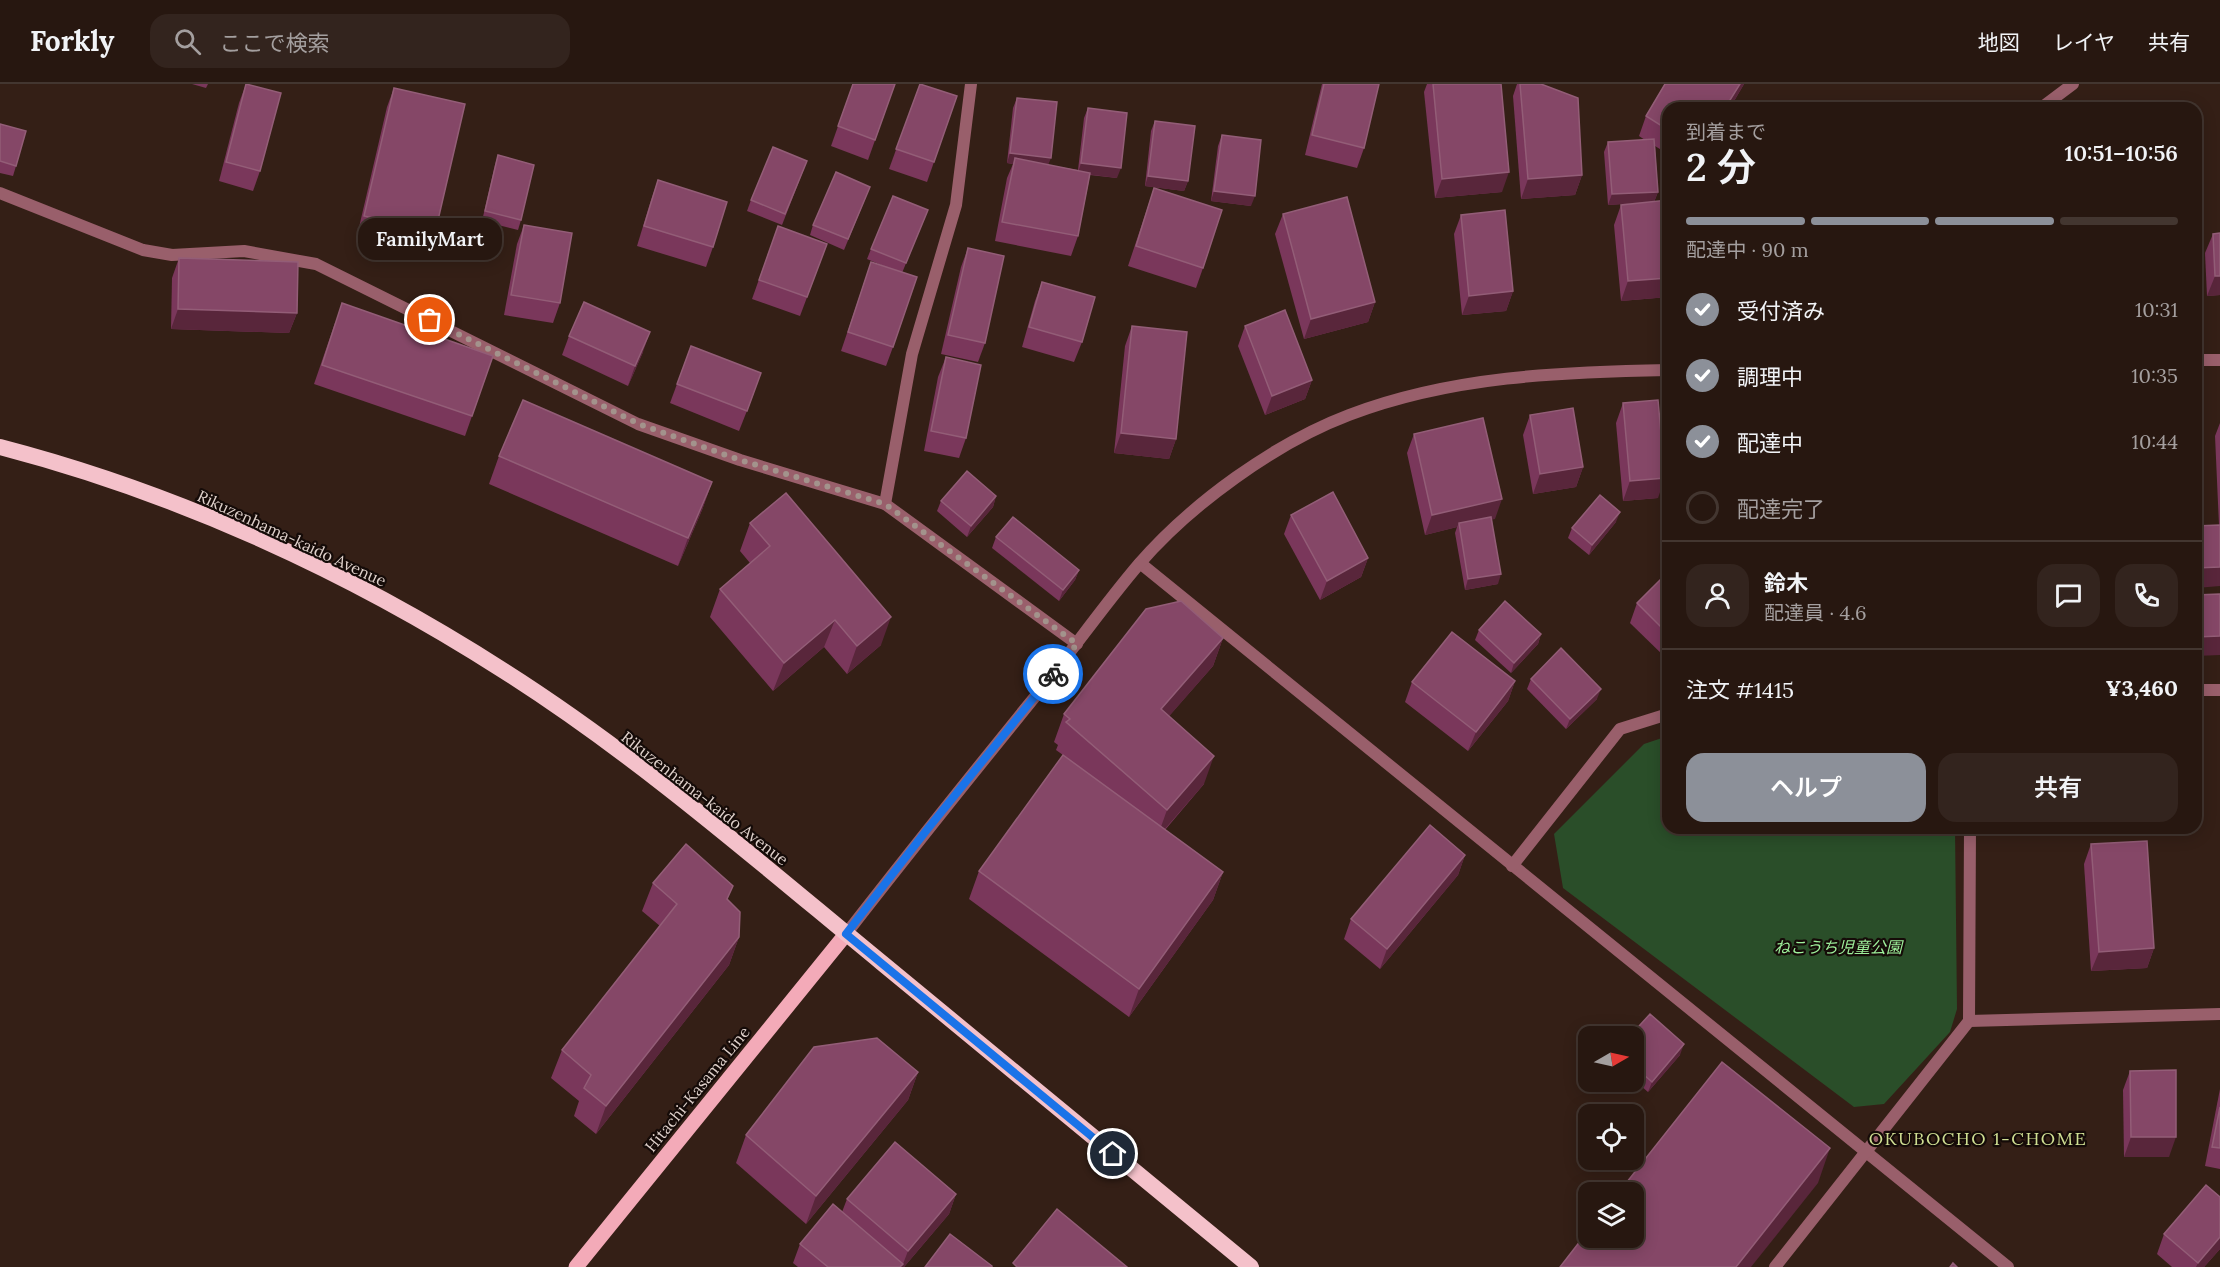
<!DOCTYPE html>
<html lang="ja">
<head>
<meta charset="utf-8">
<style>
	:root { --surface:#271710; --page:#33241e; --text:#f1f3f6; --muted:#a49f9f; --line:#433630; --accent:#8c9099 }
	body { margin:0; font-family:Lora,"Noto Sans JP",serif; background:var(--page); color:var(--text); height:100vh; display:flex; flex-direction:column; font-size:22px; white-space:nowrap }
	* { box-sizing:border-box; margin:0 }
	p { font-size:20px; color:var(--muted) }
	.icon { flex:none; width:33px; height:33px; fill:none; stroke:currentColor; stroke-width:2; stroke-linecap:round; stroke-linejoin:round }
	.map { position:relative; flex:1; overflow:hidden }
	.side { position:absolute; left:1662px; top:18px; width:540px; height:732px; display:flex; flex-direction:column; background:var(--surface); border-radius:18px; box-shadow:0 3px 15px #0003,0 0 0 2px var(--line) }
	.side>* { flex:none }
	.needle { width:39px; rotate:81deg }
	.controls { position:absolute; left:1578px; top:942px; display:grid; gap:12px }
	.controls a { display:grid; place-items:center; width:66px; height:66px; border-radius:12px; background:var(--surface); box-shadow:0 3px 15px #0003,0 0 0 2px var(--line); font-size:30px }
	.pin { position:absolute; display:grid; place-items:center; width:51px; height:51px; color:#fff; margin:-26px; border:3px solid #fff; border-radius:50%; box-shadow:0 2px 6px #0007 }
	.courier { position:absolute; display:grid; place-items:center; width:60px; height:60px; margin:-30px; border:4px solid #1a73e8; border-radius:50%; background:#fff; color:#222; box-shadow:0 2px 8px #0007 }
	.bubble { position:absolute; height:42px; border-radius:18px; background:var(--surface); box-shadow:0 3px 15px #0003,0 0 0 2px var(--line); font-size:20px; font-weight:600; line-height:42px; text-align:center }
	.overview em { font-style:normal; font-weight:600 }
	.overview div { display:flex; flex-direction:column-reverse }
	.overview { display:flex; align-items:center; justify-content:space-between; height:102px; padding:0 24px }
	h1 { font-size:39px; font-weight:600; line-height:45px }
	.bar { display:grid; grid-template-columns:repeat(4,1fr); gap:9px 6px; align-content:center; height:72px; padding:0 24px }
	.bar i { height:8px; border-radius:4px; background:var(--line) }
	.bar .current { background:var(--accent) }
	.bar p { grid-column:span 4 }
	.line { display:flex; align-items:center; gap:15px; padding:0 24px; border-top:2px solid var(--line) }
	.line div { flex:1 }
	.round { display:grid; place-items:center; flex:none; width:63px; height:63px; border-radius:18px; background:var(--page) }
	ol { padding:0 24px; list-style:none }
	li { display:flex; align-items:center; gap:18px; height:66px }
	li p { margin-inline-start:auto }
	li .icon { padding:6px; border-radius:50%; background:var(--accent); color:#fff; stroke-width:4 }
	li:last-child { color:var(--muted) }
	li i { width:33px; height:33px; border:3px solid var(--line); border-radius:50% }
	.action { display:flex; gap:12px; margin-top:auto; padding:12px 24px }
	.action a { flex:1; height:69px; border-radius:18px; background:var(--accent); color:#fff; font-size:24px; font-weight:600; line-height:69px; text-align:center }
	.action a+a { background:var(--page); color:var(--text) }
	header { display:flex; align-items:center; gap:36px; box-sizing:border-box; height:84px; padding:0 30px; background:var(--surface); border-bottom:2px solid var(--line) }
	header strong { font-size:28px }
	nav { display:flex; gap:33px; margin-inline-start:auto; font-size:21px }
	.search { width:420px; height:54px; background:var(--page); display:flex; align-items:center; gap:15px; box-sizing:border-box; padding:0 21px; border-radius:18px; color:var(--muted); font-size:22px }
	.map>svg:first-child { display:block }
	.green { fill:#2a4e29 }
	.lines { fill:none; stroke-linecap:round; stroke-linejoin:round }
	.minor { stroke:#995f6b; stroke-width:12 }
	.tertiary { stroke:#995f6b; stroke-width:12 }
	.primary { stroke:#f3aab8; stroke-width:15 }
	.trunk { stroke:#f4c1ca; stroke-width:16 }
	.wall { fill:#7a375b }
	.shaded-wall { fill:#59263b }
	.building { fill:#854767; stroke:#935d77; stroke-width:1.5 }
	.done { stroke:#a3938c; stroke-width:6; stroke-dasharray:0 10.8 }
	.route { stroke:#1a73e8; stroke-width:8 }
	.labels { text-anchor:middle; stroke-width:4.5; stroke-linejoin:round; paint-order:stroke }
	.street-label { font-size:16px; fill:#dfd1cb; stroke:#150b08 }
	.park-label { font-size:16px; font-style:italic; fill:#9ef09b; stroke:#150b08 }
	.neighbourhood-label { font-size:18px; letter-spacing:1.5px; fill:#d0df93; stroke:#150b08 }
</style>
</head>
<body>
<header>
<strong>Forkly</strong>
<div class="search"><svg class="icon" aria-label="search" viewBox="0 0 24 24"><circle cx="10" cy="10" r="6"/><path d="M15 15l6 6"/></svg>ここで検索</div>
<nav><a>地図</a><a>レイヤ</a><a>共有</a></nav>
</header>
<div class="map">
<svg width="2220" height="1183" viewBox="0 0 2220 1183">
	<rect width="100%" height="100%" fill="#341f16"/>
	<!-- green -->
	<polygon class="green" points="1668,652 1668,744 1955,744 1957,925 1950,948 1884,1020 1854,1023 1563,804 1554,750 1644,660"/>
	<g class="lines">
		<!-- minor -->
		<g class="minor">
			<polyline points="2041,24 2073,0"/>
			<polyline points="0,109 143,166 172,171 244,167 316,180 638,340 740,376 885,420 1077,560"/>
			<polyline points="885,420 912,270 956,121 971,0"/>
			<polyline points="1140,479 2008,1183"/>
			<polyline points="2196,606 2220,606"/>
			<polyline points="1512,782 1620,645 1668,630"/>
			<polyline points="1969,937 2220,930"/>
			<polyline points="1775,1183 1969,937 1970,744"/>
		</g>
		<!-- tertiary -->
		<g class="tertiary">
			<polyline points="2196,276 2220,276"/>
			<path d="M846,850C909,769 973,689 1038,609C1072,567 1104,521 1139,480C1191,420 1275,359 1349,331C1451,292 1561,288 1668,286"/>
		</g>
		<!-- primary -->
		<polyline class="primary" points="576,1183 846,850"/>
		<!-- trunk -->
		<path class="trunk" d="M0,363C177,409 350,488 504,587C638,672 759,778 882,879C1005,981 1128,1082 1251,1183"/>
	</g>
	<!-- wall -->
	<g class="wall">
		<polygon points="192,0 208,0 206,4"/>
		<polygon points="246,0 260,87 253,107 219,97 239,19"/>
		<polygon points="853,0 895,0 868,76 831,62"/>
		<polygon points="920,0 957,12 927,98 889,85"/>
		<polygon points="1322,0 1379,0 1364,64 1357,84 1305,71"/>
		<polygon points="1427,0 1501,0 1502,108 1435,114 1424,8"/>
		<polygon points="1517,0 1541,0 1582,91 1575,111 1521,115 1513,12"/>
		<polygon points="1665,0 1744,0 1730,24 1668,24 1668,70 1655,62 1658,108 1654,118 1668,116 1668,213 1621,217 1614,141 1621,121 1651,118 1608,121 1604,68 1608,58 1645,56 1639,52 1646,32"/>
		<polygon points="394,4 435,149 428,169 357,152 387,23"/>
		<polygon points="1017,14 1048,81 1078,86 1084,34 1088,24 1117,94 1090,91 1078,152 1071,172 995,157 1007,94 1013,80 1007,79 1013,24"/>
		<polygon points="1155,37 1188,97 1184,107 1145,102 1151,47"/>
		<polygon points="0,40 16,82 13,92 0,89"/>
		<polygon points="1222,51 1251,122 1211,117 1218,62"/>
		<polygon points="498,71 521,136 518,146 482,137 495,81"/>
		<polygon points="807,77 782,141 747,127 751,116"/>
		<polygon points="658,96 713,163 706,183 637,162 651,116"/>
		<polygon points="1154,104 1203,184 1196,204 1128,182"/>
		<polygon points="866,113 844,166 810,151 813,141"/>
		<polygon points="928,126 902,189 893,263 886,282 841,267 871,178 888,184 867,175 871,165"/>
		<polygon points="1283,130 1375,218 1368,238 1304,255 1275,150"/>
		<polygon points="1461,131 1513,207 1506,227 1462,231 1454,150"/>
		<polygon points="524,141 560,219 553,239 504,231 517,160"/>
		<polygon points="778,142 827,160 800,232 752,215"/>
		<polygon points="2213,150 2220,211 2207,212 2205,169"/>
		<polygon points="968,164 985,259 978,278 941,270 961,183"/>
		<polygon points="179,174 297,229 289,249 171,245 172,194"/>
		<polygon points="1042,198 1082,258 1074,278 1022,263 1035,217"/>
		<polygon points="335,239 493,272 465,352 314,300"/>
		<polygon points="1132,242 1176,355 1169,375 1114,369 1125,262"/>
		<polygon points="1245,242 1312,296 1305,315 1265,331 1238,262"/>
		<polygon points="569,252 643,268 628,302 562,271"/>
		<polygon points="691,262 754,309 739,347 670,319"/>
		<polygon points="946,273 966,354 959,374 924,367 938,293"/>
		<polygon points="1623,319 1658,414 1623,417 1616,339"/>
		<polygon points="1668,324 1668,388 1666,388 1662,335 1666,325"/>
		<polygon points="1530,331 1583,383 1576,403 1533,410 1523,351"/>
		<polygon points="2220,339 2220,502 2219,441 2215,352"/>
		<polygon points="1414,350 1495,435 1492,435 1498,500 1465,506 1455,449 1457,443 1425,451 1407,369"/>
		<polygon points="499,372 712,398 702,426 678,482 489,400"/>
		<polygon points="996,412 993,423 967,453 937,427 941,417"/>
		<polygon points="1291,431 1368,474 1361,493 1320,516 1284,450"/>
		<polygon points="1616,438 1589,471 1568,454 1572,444"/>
		<polygon points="750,439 881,561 847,590 824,563 773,607 710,533 720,505 750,479 740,467"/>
		<polygon points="996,453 1079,486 1075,496 1059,517 992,464"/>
		<polygon points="1668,488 1668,576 1630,539 1637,519"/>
		<polygon points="1479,546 1541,550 1538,560 1511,589 1475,556"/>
		<polygon points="1223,554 1213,582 1169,632 1204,700 1165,746 1223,788 1213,816 1129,933 969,815 979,787 1063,671 1056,666 1058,661 1054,658 1064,630"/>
		<polygon points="1531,595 1597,615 1566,645 1527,605"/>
		<polygon points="1515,597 1508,617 1468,667 1405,618 1412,598"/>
		<polygon points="2091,760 2154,864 2147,884 2091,887 2084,780"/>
		<polygon points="1465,771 1458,791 1380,885 1344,855 1351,835"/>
		<polygon points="653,799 728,816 739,853 729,881 596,1050 574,1032 579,1017 551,994 562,966 660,842 642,827"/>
		<polygon points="1634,952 1680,971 1648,1008 1634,996"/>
		<polygon points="2130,987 2169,1073 2124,1073 2123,1006"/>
		<polygon points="918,988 908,1016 806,1140 736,1079 746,1051"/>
		<polygon points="2220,1005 2220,1085 2205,1082"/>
		<polygon points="956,1110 949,1130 904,1183 798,1183 793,1179 800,1160 842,1128 847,1115"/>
		<polygon points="2220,1113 2220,1165 2204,1183 2172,1183 2157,1170 2164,1150"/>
	</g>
	<!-- shaded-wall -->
	<g class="shaded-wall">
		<polygon points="1740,0 1744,0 1730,24 1725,24"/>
		<polygon points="1010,69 1051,74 1047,84 1015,74 1013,80 1007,79"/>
		<polygon points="1081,79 1121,84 1117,94 1078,89"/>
		<polygon points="1509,88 1502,108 1435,114 1442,95"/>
		<polygon points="1582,91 1575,111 1521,115 1528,95"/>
		<polygon points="1148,92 1188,97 1184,107 1145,102"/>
		<polygon points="1214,107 1255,112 1251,122 1211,117"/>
		<polygon points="1658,108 1654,118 1608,121 1612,110"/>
		<polygon points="2215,192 2220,192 2220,211 2207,212"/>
		<polygon points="1668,194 1668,213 1621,217 1628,197"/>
		<polygon points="1513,207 1506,227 1462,231 1469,212"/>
		<polygon points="1375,218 1368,238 1304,255 1311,235"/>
		<polygon points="178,225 297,229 289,249 171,245"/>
		<polygon points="650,248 643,268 628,302 635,282"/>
		<polygon points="1312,296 1305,315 1265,331 1272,312"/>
		<polygon points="1121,349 1176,355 1169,375 1114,369"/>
		<polygon points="1583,383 1576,403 1533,410 1540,390"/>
		<polygon points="1665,394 1658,414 1623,417 1630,397"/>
		<polygon points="712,398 702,426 678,482 688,454"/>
		<polygon points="996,412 993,423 967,453 971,442"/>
		<polygon points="1502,415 1495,435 1459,443 1459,439 1457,443 1425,451 1432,431"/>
		<polygon points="1620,428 1616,438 1589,471 1592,461"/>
		<polygon points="1368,474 1361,493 1320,516 1327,497"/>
		<polygon points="2220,483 2220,502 2196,504 2196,484"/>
		<polygon points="1079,486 1075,496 1059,517 1063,506"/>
		<polygon points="1501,490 1498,500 1465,506 1468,495"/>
		<polygon points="891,533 881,561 847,590 857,562"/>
		<polygon points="835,536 824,563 773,607 784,579"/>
		<polygon points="1541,550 1538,560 1511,589 1514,579"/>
		<polygon points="2220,552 2220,571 2196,572 2196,553"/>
		<polygon points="1223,554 1213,582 1151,653 1161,625"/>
		<polygon points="1515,597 1508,617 1468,667 1476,648"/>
		<polygon points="1601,605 1597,615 1566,645 1570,635"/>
		<polygon points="1214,672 1204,700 1157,754 1167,726"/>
		<polygon points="1465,771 1458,791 1380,885 1387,865"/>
		<polygon points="1223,788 1213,816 1129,933 1139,905"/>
		<polygon points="739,853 729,881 596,1050 606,1022"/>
		<polygon points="2154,864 2147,884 2091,887 2099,868"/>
		<polygon points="1684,960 1680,971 1648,1008 1652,998"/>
		<polygon points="918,988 908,1016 806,1140 816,1112"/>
		<polygon points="2131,1053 2176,1053 2169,1073 2124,1073"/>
		<polygon points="1830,1064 1818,1099 1751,1183 1736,1183"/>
		<polygon points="956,1110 949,1130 904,1183 900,1183 903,1180 908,1167"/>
		<polygon points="2220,1153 2220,1165 2204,1183 2196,1183 2198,1179"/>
	</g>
	<!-- building -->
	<g class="building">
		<polygon points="246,0 281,9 260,87 226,78"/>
		<polygon points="853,0 895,0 875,56 838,42"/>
		<polygon points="920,0 957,12 934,78 896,65"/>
		<polygon points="1324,0 1379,0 1364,64 1312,51"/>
		<polygon points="1433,0 1501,0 1509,88 1442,95"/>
		<polygon points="1520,0 1541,0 1578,14 1582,91 1528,95"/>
		<polygon points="1665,0 1740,0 1725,24 1668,24 1668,46 1646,32"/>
		<polygon points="394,4 465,20 435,149 364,132"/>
		<polygon points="1017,14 1057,18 1051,74 1010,69"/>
		<polygon points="1088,24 1127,29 1121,84 1081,79"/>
		<polygon points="1155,37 1195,42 1188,97 1148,92"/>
		<polygon points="0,40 26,47 16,82 0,77"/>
		<polygon points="1222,51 1261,56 1255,112 1214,107"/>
		<polygon points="1654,55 1658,108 1612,110 1608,58"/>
		<polygon points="773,63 807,77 785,130 751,116"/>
		<polygon points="498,71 534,81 521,136 485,127"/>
		<polygon points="1015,74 1090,89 1078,152 1002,138"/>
		<polygon points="836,88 870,103 848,155 813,141"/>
		<polygon points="658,96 727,118 713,163 644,142"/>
		<polygon points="1154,104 1222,126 1203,184 1136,162"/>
		<polygon points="893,112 928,126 906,179 871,165"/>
		<polygon points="1347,113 1375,218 1311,235 1283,130"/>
		<polygon points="1668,116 1668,194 1628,197 1621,121"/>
		<polygon points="1505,126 1513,207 1469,212 1461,131"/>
		<polygon points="524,141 572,149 560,219 511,211"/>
		<polygon points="778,142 827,160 807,213 759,196"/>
		<polygon points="2220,149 2220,192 2215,192 2213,150"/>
		<polygon points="968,164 1004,172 985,259 948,251"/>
		<polygon points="179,174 298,178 297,229 178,225"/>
		<polygon points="871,178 917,193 893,263 848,248"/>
		<polygon points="1042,198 1095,213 1082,258 1029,243"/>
		<polygon points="584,218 650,248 635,282 569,252"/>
		<polygon points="342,219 493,272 472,332 322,281"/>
		<polygon points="1285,226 1312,296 1272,312 1245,242"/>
		<polygon points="1132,242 1187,248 1176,355 1121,349"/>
		<polygon points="691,262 761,289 747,327 677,300"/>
		<polygon points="946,273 981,281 966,354 931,347"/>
		<polygon points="523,316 712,398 688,454 499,372"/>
		<polygon points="1658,316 1665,394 1630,397 1623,319"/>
		<polygon points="1573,324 1583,383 1540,390 1530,331"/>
		<polygon points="1668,324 1668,353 1666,325"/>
		<polygon points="1483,334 1502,415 1432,431 1414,350"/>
		<polygon points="967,387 996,412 971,442 941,417"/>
		<polygon points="1333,408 1368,474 1327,497 1291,431"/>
		<polygon points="786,409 891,533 857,562 835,536 784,579 720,505 770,462 750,439"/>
		<polygon points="1600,411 1620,428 1592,461 1572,444"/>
		<polygon points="1013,433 1079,486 1063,506 996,453"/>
		<polygon points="1491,433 1501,490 1468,495 1459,439"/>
		<polygon points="2220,441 2220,483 2196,484 2196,442"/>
		<polygon points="1668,488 1668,550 1637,519"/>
		<polygon points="2220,510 2220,552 2196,553 2196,511"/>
		<polygon points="1181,517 1223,554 1161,625 1214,672 1167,726 1066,638 1070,635 1064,630 1146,525"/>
		<polygon points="1505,517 1541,550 1514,579 1479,546"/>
		<polygon points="1452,548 1515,597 1476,648 1412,598"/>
		<polygon points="1561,564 1601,605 1570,635 1531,595"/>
		<polygon points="1063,671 1223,788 1139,905 979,787"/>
		<polygon points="1430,741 1465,771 1387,865 1351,835"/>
		<polygon points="2147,757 2154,864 2099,868 2091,760"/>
		<polygon points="686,760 733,802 727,815 740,828 739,853 606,1022 584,1004 591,991 562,966 677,820 653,799"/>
		<polygon points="1650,930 1684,960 1652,998 1634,982 1634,952 1630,952"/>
		<polygon points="877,954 918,988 816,1112 746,1051 814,963"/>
		<polygon points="1722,978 1830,1064 1736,1183 1560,1183 1588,1147 1588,1154 1634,1154 1634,1108 1619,1108"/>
		<polygon points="2176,986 2176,1053 2131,1053 2130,987"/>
		<polygon points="2220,1023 2220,1064 2212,1063"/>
		<polygon points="895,1058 956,1110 908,1167 847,1115"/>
		<polygon points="2206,1101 2220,1113 2220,1153 2198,1179 2164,1150"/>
		<polygon points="833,1120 903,1180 900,1183 828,1183 800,1160"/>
		<polygon points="1057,1125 1127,1183 1017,1183 1013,1179"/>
		<polygon points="950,1150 992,1182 992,1183 925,1183"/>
		<polygon points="1953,1179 1957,1183 1950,1183"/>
	</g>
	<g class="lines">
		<!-- done -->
		<polyline class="done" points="430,236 639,340 740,376 885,420 1077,560 1053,590"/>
		<!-- route -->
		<polyline class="route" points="1053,590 926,747 846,850 1113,1070"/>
	</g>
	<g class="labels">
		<!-- street labels -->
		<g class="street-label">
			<text transform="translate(292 454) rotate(25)" y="6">Rikuzenhama-kaido Avenue</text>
			<text transform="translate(705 714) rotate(38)" y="6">Rikuzenhama-kaido Avenue</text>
			<text transform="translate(697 1005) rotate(-51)" y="6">Hitachi-Kasama Line</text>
		</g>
		<!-- park labels -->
		<g class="park-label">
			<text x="1838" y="869">ねこうち児童公園</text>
		</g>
		<!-- neighbourhood labels -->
		<g class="neighbourhood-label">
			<text x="1978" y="1061">OKUBOCHO 1-CHOME</text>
		</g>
	</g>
</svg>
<div class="controls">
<a><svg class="needle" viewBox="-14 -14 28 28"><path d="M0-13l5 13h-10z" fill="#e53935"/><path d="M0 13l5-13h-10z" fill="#a49f9f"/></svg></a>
<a><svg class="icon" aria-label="locate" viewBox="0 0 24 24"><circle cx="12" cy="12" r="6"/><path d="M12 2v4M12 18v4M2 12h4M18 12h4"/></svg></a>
<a><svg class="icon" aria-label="layers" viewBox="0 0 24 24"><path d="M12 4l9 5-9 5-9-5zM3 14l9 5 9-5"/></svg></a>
</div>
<div class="pin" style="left:430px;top:236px;background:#ea580c"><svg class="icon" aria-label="bag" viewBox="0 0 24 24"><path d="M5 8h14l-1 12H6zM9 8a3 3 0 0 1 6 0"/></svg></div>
<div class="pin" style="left:1113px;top:1070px;background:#1f2937"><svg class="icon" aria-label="home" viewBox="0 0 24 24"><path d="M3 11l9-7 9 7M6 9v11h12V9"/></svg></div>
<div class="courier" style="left:1053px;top:590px"><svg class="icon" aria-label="bike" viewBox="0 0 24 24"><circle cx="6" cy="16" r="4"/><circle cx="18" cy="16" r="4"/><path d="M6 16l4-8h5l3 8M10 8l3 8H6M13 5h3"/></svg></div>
<div class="bubble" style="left:358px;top:134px;width:144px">FamilyMart</div>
<section class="side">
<div class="overview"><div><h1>2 分</h1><p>到着まで</p></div><em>10:51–10:56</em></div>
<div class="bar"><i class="current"></i><i class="current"></i><i class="current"></i><i></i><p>配達中 · 90 m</p></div>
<ol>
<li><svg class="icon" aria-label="check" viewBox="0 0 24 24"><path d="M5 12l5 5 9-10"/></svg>受付済み<p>10:31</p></li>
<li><svg class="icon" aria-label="check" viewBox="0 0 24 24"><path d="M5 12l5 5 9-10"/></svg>調理中<p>10:35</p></li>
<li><svg class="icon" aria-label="check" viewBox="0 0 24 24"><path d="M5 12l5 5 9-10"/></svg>配達中<p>10:44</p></li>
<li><i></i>配達完了</li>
</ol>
<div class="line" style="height:108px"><a class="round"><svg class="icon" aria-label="person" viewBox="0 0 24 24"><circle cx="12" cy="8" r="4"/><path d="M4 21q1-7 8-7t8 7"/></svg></a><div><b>鈴木</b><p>配達員 · 4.6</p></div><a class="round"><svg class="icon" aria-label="chat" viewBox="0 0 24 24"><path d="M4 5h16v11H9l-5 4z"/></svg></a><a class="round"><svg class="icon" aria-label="phone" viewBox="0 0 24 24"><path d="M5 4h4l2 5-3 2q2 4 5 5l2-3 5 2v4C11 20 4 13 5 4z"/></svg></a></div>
<div class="line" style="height:78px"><div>注文 #1415</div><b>¥3,460</b></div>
<div class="action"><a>ヘルプ</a><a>共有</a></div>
</section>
</div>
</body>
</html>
